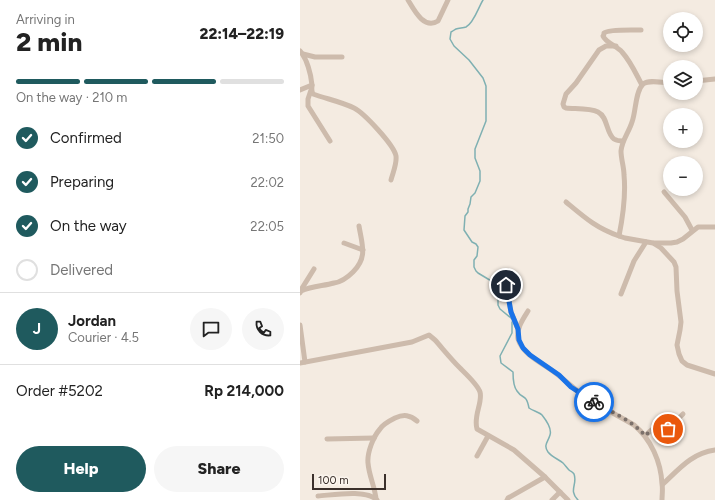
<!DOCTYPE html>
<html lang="en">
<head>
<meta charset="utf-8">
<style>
	:root { --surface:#fff; --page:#f6f6f6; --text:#222; --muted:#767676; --line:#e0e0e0; --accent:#1f5a5e }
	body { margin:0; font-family:Figtree,sans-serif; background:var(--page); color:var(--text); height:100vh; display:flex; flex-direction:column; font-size:15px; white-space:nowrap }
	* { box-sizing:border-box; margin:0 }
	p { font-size:13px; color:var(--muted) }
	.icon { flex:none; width:22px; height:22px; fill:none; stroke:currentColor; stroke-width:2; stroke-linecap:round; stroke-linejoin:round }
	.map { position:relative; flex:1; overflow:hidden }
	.drawer { display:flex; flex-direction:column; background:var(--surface); width:300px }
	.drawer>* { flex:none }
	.tools { position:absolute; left:363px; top:12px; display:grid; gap:8px }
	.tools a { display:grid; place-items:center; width:40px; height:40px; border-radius:50%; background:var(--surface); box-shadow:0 2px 6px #0003; font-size:20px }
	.scale { position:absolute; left:12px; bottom:10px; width:74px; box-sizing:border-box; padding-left:4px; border:2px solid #3b302b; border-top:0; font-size:11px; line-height:14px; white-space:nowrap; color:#3b302b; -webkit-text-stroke:3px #fbf5ee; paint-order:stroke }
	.pin { position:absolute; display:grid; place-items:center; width:34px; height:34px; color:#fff; margin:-17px; border:2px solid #fff; border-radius:50%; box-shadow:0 1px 4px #0007 }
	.courier { position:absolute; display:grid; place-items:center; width:40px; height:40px; margin:-20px; border:3px solid #1a73e8; border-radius:50%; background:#fff; color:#222; box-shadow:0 1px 5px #0007 }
	.summary em { font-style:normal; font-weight:800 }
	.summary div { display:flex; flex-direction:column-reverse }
	.summary { display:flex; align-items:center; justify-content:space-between; height:68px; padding:0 16px }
	h1 { font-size:26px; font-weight:800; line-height:30px }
	.bar { display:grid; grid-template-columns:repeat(4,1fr); gap:6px 4px; align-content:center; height:48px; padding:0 16px }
	.bar i { height:5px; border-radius:3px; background:var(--line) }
	.bar .on { background:var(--accent) }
	.bar p { grid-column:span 4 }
	.line { display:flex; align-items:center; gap:10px; padding:0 16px; border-top:1px solid var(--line) }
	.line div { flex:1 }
	.round { display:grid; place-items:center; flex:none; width:42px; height:42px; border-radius:21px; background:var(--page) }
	ol { padding:0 16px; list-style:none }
	li { display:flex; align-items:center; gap:12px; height:44px }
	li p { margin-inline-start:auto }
	li .icon { padding:4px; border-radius:50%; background:var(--accent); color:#fff; stroke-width:4 }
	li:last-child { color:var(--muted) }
	li i { width:22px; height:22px; border:2px solid var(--line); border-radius:50% }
	.button { display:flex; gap:8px; margin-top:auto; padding:8px 16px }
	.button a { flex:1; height:46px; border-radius:24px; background:var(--accent); color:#fff; font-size:16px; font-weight:800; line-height:46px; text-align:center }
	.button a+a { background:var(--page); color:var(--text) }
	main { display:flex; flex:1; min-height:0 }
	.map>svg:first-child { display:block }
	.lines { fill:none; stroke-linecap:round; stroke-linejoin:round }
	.stream { stroke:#7fb0b2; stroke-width:1.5 }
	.minor { stroke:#cdbbac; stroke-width:5 }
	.done { stroke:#7c716b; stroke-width:4; stroke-dasharray:0 7.2 }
	.route { stroke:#1a73e8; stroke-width:5 }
</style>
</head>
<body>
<main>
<section class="drawer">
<div class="summary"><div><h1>2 min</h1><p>Arriving in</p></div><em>22:14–22:19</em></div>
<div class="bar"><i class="on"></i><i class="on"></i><i class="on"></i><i></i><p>On the way · 210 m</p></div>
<ol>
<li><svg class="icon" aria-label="check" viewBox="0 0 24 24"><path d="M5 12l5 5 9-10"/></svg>Confirmed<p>21:50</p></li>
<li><svg class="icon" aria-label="check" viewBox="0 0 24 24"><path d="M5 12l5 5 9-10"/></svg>Preparing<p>22:02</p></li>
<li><svg class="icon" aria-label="check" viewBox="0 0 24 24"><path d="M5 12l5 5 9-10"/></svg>On the way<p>22:05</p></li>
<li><i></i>Delivered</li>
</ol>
<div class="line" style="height:72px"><b class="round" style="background:var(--accent);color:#fff">J</b><div><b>Jordan</b><p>Courier · 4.5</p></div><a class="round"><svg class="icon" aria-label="chat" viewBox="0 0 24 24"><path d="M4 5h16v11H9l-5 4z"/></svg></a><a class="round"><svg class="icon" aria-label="phone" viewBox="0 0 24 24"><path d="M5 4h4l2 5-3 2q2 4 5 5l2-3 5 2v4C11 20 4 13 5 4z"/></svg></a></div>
<div class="line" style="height:52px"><div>Order #5202</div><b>Rp 214,000</b></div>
<div class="button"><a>Help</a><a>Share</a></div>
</section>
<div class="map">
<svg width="415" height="500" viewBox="0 0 415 500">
	<rect width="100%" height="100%" fill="#f4ebe1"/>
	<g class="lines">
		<!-- stream -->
		<g class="stream">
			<path d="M183,0C178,8 174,23 166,27C163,28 159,28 156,29C154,30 153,31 151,32L150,39L154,46L169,60L183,78L186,86V121L175,149V158L180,171V181L175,193L171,197L170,204L168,209V212L165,216L164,230L172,242L176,244L178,247L177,256L174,260V267L176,271L178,273L193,282L198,292V305L200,309L211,318"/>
			<path d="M212,322V333L200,356L201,363L213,372C213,378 213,386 217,391C223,400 226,393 229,408C233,411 239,412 242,415C246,420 252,429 250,435C248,442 243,445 248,452C252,457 258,459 263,463C265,465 267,468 269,470C271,472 272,471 274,474C278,484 268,490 278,500"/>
		</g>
		<!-- minor -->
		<g class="minor">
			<path d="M108,0C114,10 124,30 138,21L148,0"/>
			<path d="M341,30C335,30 308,29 304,33C304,33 304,35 303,36C306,43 317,46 322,52C331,62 336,74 342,85"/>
			<path d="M316,46H306L299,50L276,83L266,94L263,104L264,107L266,108C275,109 290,108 298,112C308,117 306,133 314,139C317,141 320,141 323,141"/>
			<path d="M0,51C7,59 11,74 12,85C12,89 11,90 13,94C27,99 42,102 54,108C64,113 94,145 96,156C97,164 93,172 91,180"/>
			<polyline points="3,54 15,57 42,57"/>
			<polyline points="396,81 415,79"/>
			<path d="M370,83C362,83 350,79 343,84C335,92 336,112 332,122C329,132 322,140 321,151C321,159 324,167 324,175C326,195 323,216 319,236L325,238L353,243L361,248L374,262L376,267L377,291L381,322L380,330L377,345L379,354L382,361L387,365L415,374"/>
			<polyline points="0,90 12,85"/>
			<polyline points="11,90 8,99 8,106 30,141"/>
			<polyline points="364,192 385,217 392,230"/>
			<path d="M266,202C284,217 296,228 319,236"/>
			<polyline points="44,243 63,250"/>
			<polyline points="354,243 371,243 377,242 383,239 398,227 415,227"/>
			<polyline points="206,285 211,312 218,329"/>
			<polyline points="1,290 14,269"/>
			<path d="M0,293L1,291C12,286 23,286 34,283C42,282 47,278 53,272C68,257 62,245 59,226"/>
			<polyline points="321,294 334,261 346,242"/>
			<path d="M228,311C223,319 216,329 218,339C223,355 242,363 254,372C264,379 273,388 283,395C299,406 317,415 334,425C351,439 361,462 362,484C363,489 362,495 362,500"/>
			<polyline points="0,325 5,362"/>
			<path d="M0,363L112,342L129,335L135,340C143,349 151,359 160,368C165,373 178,385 180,392C183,402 173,416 177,429L214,450L245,477L268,500"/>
			<path d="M345,436C353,428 353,427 364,432L367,430L383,414"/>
			<polyline points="27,439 74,438"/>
			<polyline points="177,456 188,436"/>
			<path d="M363,484C379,469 392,453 415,450"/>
			<path d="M18,496C33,495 66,489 77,500"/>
			<path d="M76,499C75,487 69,476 68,463C67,453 73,437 80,429C83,424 89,421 95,418C104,414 110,415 117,421"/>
			<polyline points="207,500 208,498 245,477"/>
			<polyline points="252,500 260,492"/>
		</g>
	</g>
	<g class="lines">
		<!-- done -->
		<path class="done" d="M294,402C309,411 335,422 345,436C353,428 353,427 364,432L368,429"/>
		<!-- route -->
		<polyline class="route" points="206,285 211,312 218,329 219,340 223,348 230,355 259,375 271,387 294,402"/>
	</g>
</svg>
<div class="tools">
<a><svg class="icon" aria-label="locate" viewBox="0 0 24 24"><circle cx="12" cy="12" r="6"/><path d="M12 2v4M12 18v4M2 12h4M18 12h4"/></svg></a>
<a><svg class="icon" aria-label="layers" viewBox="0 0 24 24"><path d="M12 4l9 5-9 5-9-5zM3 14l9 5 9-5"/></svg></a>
<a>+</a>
<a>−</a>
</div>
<div class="scale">100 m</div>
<div class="pin" style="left:368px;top:429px;background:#ea580c"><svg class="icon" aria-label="bag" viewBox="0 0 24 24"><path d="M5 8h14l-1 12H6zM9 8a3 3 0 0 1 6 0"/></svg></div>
<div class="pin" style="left:206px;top:285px;background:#1f2937"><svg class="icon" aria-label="home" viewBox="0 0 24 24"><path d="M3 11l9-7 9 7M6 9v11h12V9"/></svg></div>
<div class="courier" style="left:294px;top:402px"><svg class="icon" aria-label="bike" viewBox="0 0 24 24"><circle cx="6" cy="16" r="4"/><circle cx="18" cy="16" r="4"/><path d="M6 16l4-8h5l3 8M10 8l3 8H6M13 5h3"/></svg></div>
</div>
</main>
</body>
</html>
